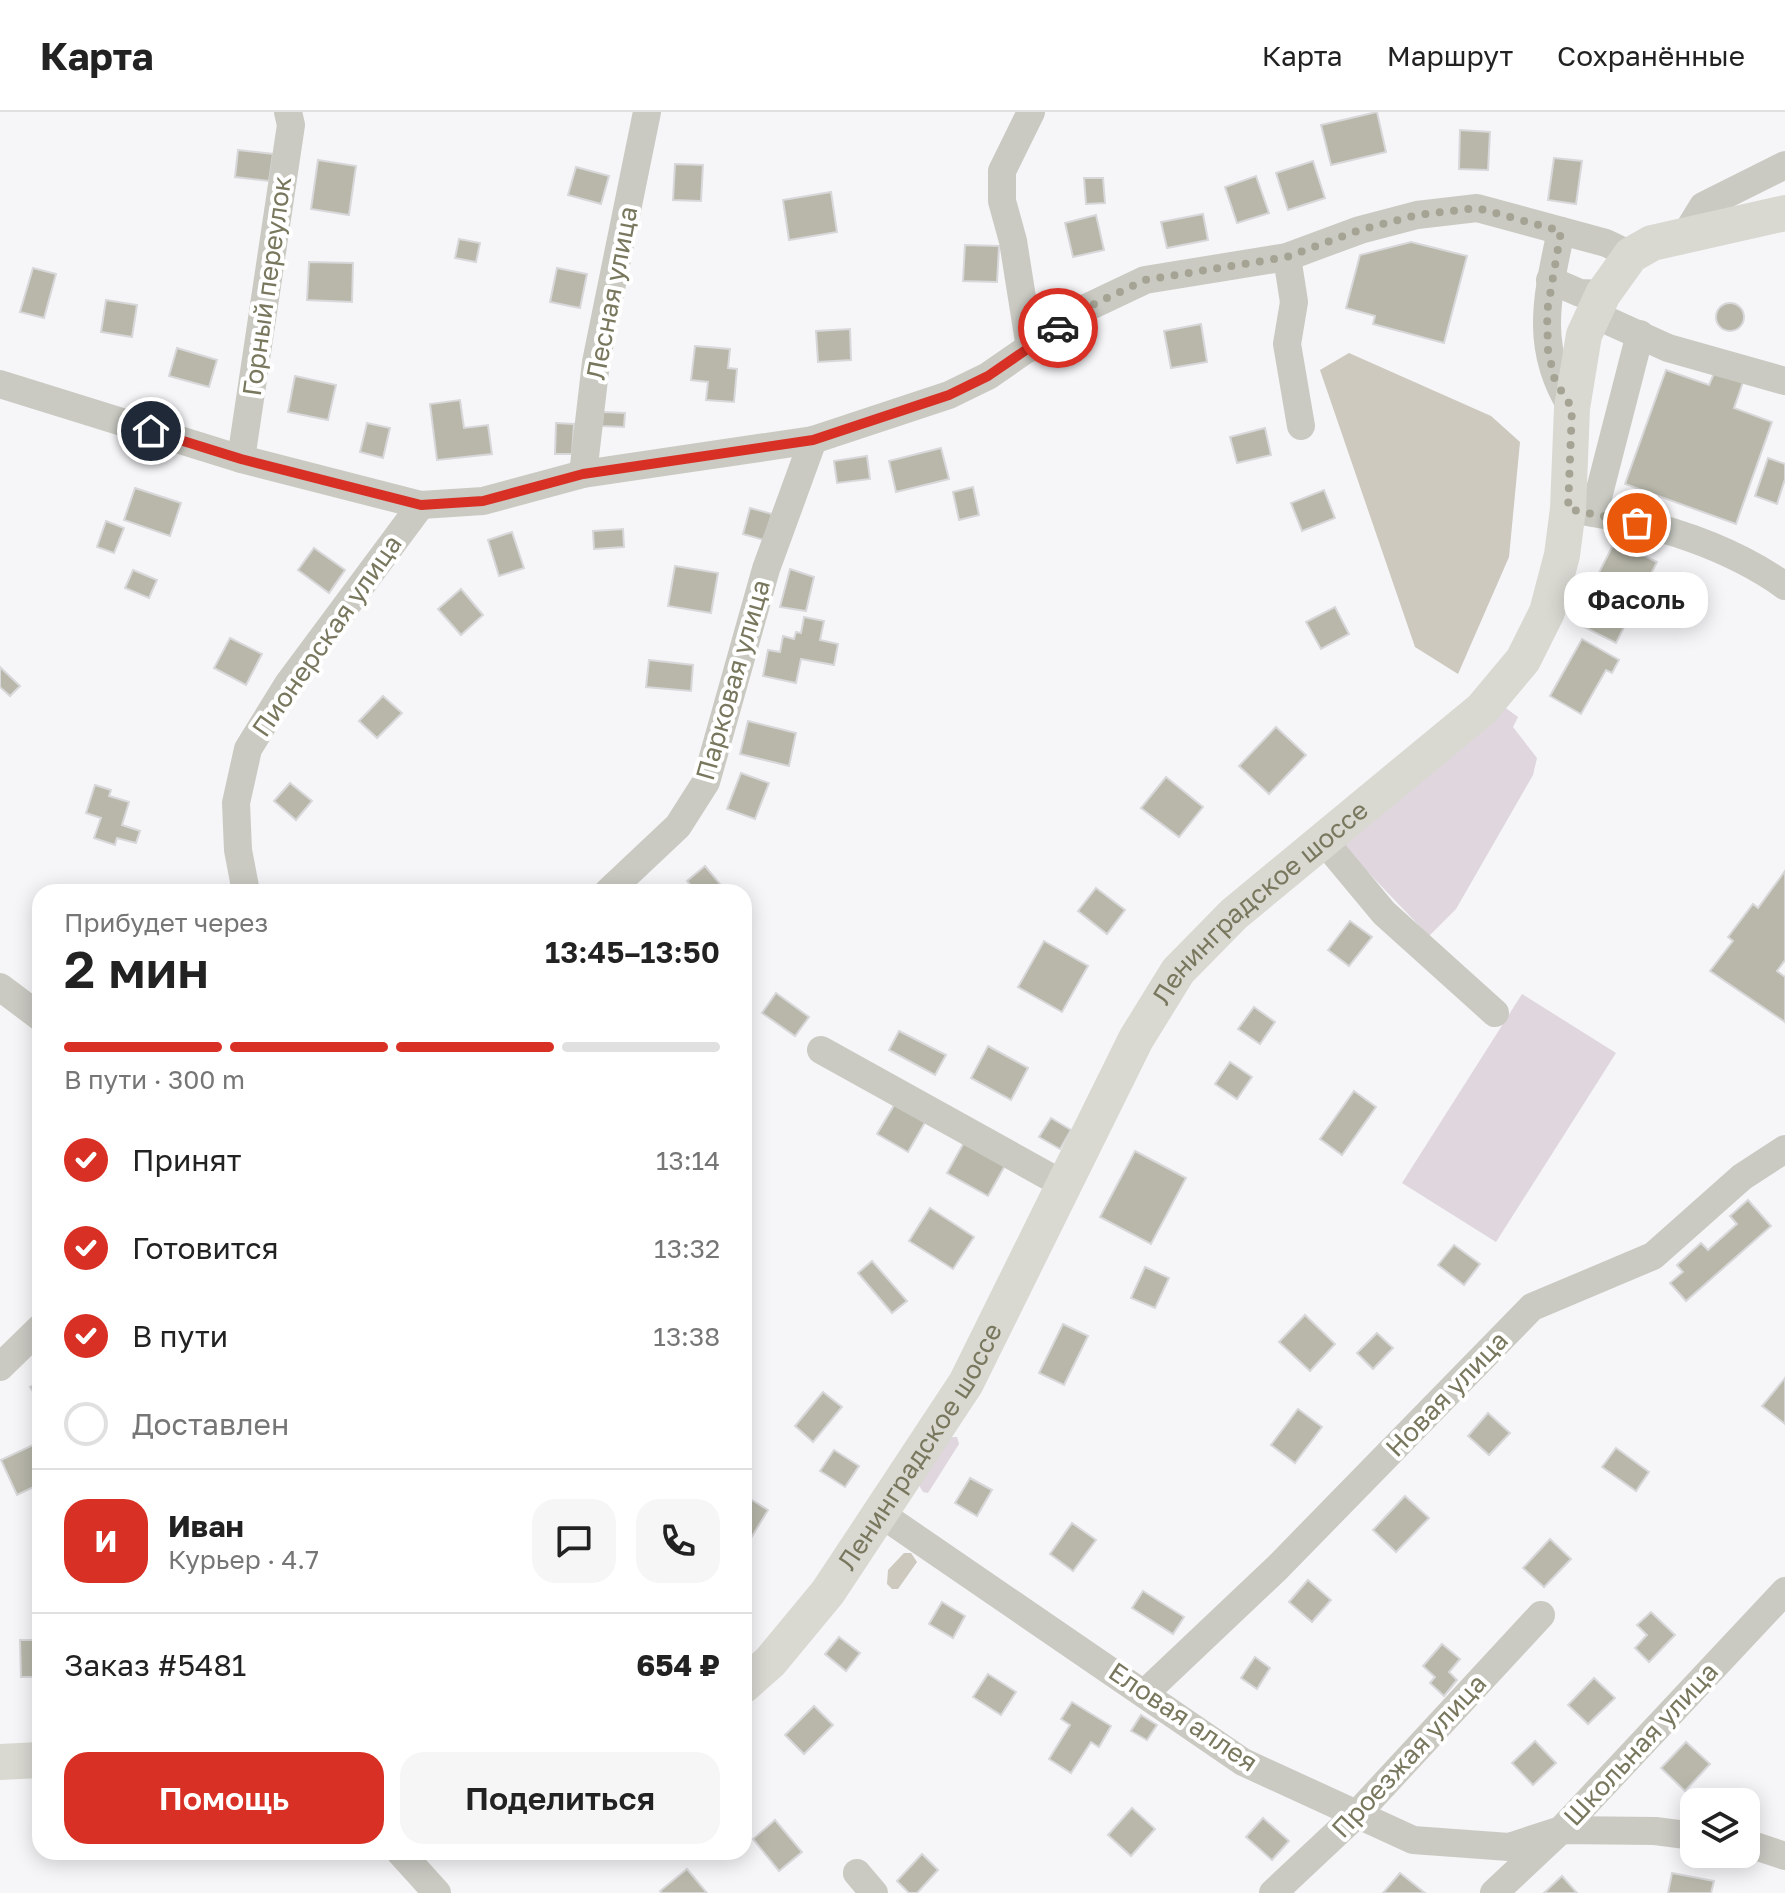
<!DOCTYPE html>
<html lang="ru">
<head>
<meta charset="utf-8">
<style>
	:root { --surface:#fff; --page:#f6f6f6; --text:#222; --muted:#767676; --line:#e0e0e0; --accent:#d93025 }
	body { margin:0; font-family:"Golos Text",sans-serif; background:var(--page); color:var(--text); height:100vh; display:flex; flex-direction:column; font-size:30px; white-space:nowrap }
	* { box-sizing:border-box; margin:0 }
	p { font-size:26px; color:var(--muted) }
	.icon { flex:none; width:44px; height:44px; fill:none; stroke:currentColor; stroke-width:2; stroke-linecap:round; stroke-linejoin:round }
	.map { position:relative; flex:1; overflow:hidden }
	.drawer { position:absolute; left:32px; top:772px; width:720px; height:976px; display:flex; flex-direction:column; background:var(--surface); border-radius:24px; box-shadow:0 4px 20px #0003 }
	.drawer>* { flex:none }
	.buttons { position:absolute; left:1680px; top:1676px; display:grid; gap:16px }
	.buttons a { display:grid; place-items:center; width:80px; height:80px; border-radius:16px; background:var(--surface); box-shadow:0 4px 20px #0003; font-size:40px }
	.pin { position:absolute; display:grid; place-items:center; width:68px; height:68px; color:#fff; margin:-34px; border:4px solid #fff; border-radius:50%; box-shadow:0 2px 8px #0007 }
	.courier { position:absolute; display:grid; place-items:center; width:80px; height:80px; margin:-40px; border:6px solid #d93025; border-radius:50%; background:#fff; color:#222; box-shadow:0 2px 10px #0007 }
	.bubble { position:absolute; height:56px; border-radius:24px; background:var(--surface); box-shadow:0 4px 20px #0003; font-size:26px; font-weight:600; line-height:56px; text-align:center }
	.summary em { font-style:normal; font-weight:600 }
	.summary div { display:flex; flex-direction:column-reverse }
	.summary { display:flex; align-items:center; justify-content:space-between; height:136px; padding:0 32px }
	h1 { font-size:52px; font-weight:600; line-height:60px }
	.bar { display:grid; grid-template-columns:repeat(4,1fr); gap:12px 8px; align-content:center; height:96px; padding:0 32px }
	.bar i { height:10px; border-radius:6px; background:var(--line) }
	.bar .active { background:var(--accent) }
	.bar p { grid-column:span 4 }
	.line { display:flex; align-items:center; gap:20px; padding:0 32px; border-top:2px solid var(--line) }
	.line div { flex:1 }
	.round { display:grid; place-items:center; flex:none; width:84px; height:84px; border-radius:24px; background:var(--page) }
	ol { padding:0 32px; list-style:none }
	li { display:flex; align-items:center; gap:24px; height:88px }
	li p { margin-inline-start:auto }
	li .icon { padding:8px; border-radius:50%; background:var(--accent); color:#fff; stroke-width:4 }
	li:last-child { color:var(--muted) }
	li i { width:44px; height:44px; border:4px solid var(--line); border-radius:50% }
	.action { display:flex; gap:16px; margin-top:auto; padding:16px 32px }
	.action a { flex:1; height:92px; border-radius:24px; background:var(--accent); color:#fff; font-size:32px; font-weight:600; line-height:92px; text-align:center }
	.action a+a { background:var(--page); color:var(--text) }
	header { display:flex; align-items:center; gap:48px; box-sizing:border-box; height:112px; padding:0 40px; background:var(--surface); border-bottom:2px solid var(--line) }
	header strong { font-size:38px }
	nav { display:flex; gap:44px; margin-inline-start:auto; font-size:28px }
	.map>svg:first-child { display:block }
	.green { fill:#dfd6de }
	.water { fill:#cdc9be }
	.building { fill:#b8b7aa; stroke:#d8d7d9; stroke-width:2 }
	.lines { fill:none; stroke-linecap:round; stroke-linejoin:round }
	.minor { stroke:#cacac3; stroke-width:28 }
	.major { stroke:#d9d9d2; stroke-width:36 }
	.done { stroke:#a5a494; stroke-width:8; stroke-dasharray:0 14.4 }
	.route { stroke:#d93025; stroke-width:10 }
	.labels { text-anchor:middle; stroke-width:8; stroke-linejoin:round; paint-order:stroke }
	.street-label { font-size:26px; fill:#79785e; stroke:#fff }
</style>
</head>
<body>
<header>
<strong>Карта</strong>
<nav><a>Карта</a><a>Маршрут</a><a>Сохранённые</a></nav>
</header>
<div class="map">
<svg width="1785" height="1781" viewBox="0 0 1785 1781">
	<rect width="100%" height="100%" fill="#f6f5f8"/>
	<!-- green -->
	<g class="green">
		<polygon points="1503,594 1518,605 1513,615 1537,646 1533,663 1456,797 1429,824 1343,734"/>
		<polygon points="1522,882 1616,941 1496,1130 1402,1071"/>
		<polygon points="951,1325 957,1325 959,1332 928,1381 923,1380 919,1373"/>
	</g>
	<!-- water -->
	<g class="water">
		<polygon points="1349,241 1491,304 1520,330 1509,445 1458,562 1415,535 1320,258"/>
		<polygon points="904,1441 911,1441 917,1450 898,1477 892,1477 887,1472 888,1458"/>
	</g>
	<!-- building -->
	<g class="building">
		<polygon points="1377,0 1386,40 1331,53 1321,13"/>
		<polygon points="1460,18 1490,20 1488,58 1459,57"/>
		<polygon points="238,38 273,42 269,69 235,65"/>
		<polygon points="1554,46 1582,49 1576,92 1548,88"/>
		<polygon points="318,48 356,54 349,103 311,97"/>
		<polygon points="1313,49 1325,86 1288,98 1276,61"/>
		<polygon points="675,52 703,53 701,89 673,88"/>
		<polygon points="576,55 609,64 601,92 568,83"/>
		<polygon points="1256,64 1269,101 1237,111 1225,75"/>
		<polygon points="1084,66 1103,66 1105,91 1086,92"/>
		<polygon points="831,80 837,120 789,128 783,88"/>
		<polygon points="1203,102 1208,128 1167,136 1161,110"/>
		<polygon points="1096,103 1104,138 1073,145 1065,111"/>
		<polygon points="459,127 480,131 476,150 455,146"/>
		<polygon points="1411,130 1467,144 1444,231 1373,212 1375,204 1346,196 1360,143"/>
		<polygon points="965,133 999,134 997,170 963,169"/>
		<polygon points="309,150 353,151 352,190 307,188"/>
		<polygon points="33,156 56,162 44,206 20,200"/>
		<polygon points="557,156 587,162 580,196 550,190"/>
		<polygon points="106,188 137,193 132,225 101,220"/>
		<circle cx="1730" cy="205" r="14"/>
		<polygon points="1201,212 1207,250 1171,256 1164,219"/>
		<polygon points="850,217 851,248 818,250 816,219"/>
		<polygon points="695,234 730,237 728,256 737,257 734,290 706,288 708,270 691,268"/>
		<polygon points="177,236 217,248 209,275 169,264"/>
		<polygon points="1666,258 1709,273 1715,259 1743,270 1734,296 1772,310 1736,412 1625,372"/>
		<polygon points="295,264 336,273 328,308 288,300"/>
		<polygon points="460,288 464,316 488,313 492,342 437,348 430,292"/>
		<polygon points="603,300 625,301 624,315 602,314"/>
		<polygon points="367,311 390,316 383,346 360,340"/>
		<polygon points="556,311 574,312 572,342 555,342"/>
		<polygon points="1265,316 1271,343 1237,351 1230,325"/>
		<polygon points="941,336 949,367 896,380 889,349"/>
		<polygon points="867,344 870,367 837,371 834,349"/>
		<polygon points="1768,346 1785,352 1785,367 1777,392 1755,384"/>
		<polygon points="973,375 979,403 959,408 953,380"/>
		<polygon points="135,376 181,391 170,424 124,408"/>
		<polygon points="1324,378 1335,406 1302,419 1291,391"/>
		<polygon points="750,396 772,402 764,428 743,422"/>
		<polygon points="106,409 124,416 114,441 97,435"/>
		<polygon points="623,417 624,435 594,437 593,419"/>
		<polygon points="512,420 524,456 499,464 488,428"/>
		<polygon points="1615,429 1657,450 1616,531 1574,510"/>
		<polygon points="314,436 345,458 329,481 298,458"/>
		<polygon points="675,454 718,461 711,501 668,494"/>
		<polygon points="790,457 814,465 806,499 780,495"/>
		<polygon points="133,458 157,468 149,486 125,476"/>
		<polygon points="461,477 483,503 461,523 438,497"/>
		<polygon points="1335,495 1349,522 1321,537 1306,510"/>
		<polygon points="804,505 824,509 820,528 838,532 834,553 801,547 796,571 763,564 768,538 780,540 783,524 794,527 796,520 801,521"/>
		<polygon points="230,526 262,542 246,573 214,556"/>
		<polygon points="1582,527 1619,548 1612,561 1606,558 1581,602 1550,584"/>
		<polygon points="649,548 693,553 691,579 646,575"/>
		<polygon points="0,555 20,574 10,584 0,575"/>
		<polygon points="383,584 402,601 377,626 359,609"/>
		<polygon points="748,609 796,621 789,654 740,642"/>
		<polygon points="1276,615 1306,643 1269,682 1239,654"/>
		<polygon points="741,661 769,671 755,707 727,697"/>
		<polygon points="1166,665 1203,695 1179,725 1141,696"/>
		<polygon points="290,671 312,689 296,708 274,689"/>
		<polygon points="95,673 111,678 109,684 129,690 122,713 140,719 136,731 117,726 115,733 94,726 101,706 86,701"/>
		<polygon points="705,754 720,772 710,780 696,780 687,769"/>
		<polygon points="1785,759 1785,848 1777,859 1785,865 1785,910 1710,859 1733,829 1728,825 1753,792 1758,796"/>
		<polygon points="1096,776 1125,798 1107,822 1078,799"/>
		<polygon points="1350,809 1372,825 1349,854 1328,838"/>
		<polygon points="1044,829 1088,854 1062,900 1018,875"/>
		<polygon points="776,881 809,905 795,924 762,901"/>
		<polygon points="1254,895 1275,910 1260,932 1238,917"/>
		<polygon points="899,919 946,943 935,963 889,938"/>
		<polygon points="988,934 1028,956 1011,988 971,966"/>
		<polygon points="1230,950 1252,965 1237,987 1215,972"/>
		<polygon points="1354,979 1376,995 1342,1043 1320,1027"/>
		<polygon points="896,990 927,1007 908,1040 877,1022"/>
		<polygon points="1051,1006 1071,1018 1060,1037 1039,1025"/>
		<polygon points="966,1027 1007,1050 988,1084 947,1061"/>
		<polygon points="1135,1039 1186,1066 1151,1132 1100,1105"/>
		<polygon points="1748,1088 1771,1114 1686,1189 1670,1171 1683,1160 1677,1153 1701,1131 1708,1138 1737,1112 1730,1104"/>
		<polygon points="930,1096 974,1125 953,1157 909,1129"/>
		<polygon points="1454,1133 1480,1152 1464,1173 1438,1153"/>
		<polygon points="872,1149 907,1189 892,1201 858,1161"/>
		<polygon points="1145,1155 1169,1166 1155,1196 1131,1186"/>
		<polygon points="1305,1203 1335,1232 1310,1259 1279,1230"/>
		<polygon points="1063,1212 1088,1224 1064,1273 1039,1261"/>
		<polygon points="1377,1221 1393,1236 1373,1257 1357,1241"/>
		<polygon points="1785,1266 1785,1312 1762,1294"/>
		<polygon points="40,1269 40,1290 30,1275"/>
		<polygon points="823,1280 842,1295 813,1330 795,1314"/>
		<polygon points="1298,1297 1322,1315 1295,1351 1271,1333"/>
		<polygon points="1488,1301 1510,1321 1489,1343 1468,1324"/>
		<polygon points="35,1332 40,1342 40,1372 17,1383 1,1348"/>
		<polygon points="1616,1336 1649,1360 1636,1379 1602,1355"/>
		<polygon points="834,1338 859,1354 845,1375 820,1359"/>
		<polygon points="970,1366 992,1378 977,1404 955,1391"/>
		<polygon points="744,1383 768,1398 745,1436 744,1435"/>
		<polygon points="1405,1384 1429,1406 1396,1440 1373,1418"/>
		<polygon points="1072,1411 1096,1428 1073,1459 1050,1442"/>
		<polygon points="1550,1427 1571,1447 1544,1475 1523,1456"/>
		<polygon points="1308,1468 1331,1488 1312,1510 1289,1490"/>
		<polygon points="1143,1479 1184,1505 1173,1522 1132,1496"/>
		<polygon points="942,1490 965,1504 953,1526 929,1512"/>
		<polygon points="1651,1500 1675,1523 1649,1550 1635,1536 1647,1523 1637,1513"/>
		<polygon points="839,1525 860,1541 846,1559 825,1542"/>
		<polygon points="20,1528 40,1528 40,1565 21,1565"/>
		<polygon points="1442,1532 1460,1547 1449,1560 1457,1568 1444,1584 1430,1571 1435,1565 1423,1554"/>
		<polygon points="1255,1545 1270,1556 1257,1577 1241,1566"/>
		<polygon points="988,1562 1016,1580 1001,1603 973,1585"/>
		<polygon points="1594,1566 1615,1586 1588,1612 1568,1593"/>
		<polygon points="1072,1590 1111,1614 1099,1635 1091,1630 1071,1661 1049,1647 1070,1613 1061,1607"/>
		<polygon points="814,1594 833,1613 804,1642 785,1623"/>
		<polygon points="1141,1603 1157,1613 1147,1628 1131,1619"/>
		<polygon points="1535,1629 1556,1651 1533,1673 1512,1651"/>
		<polygon points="1686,1630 1710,1652 1685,1679 1661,1656"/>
		<polygon points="1132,1696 1155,1717 1131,1744 1108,1723"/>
		<polygon points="1263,1706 1289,1729 1272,1748 1246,1725"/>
		<polygon points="775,1708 802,1740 779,1759 753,1727"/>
		<polygon points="922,1742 938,1758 917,1781 909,1781 897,1769"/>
		<polygon points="687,1757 707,1781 662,1781 660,1779"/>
		<polygon points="1400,1761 1425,1781 1383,1781"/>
		<polygon points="1672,1761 1714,1769 1711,1781 1668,1781"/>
		<polygon points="1562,1764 1577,1781 1544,1781"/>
	</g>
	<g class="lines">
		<!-- minor -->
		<g class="minor">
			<path d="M1561,119C1547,185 1534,236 1572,296"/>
			<polyline points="1684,125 1703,94 1785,53"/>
			<polyline points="1287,145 1294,190 1287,232 1301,314"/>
			<polyline points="1550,168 1580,181 1603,182"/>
			<polyline points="1593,202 1668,236 1785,269"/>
			<polyline points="1030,236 1013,129 1002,89 1002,59 1031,0"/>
			<polyline points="0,272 241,347 421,393 483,389 583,362 813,328 949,283 988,264 1086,196 1145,168 1287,145 1360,118 1417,103 1477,96 1606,131 1631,143"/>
			<polyline points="241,347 291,13 288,0"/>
			<polyline points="583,362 596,250 647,0"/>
			<path d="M1568,397C1644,408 1722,429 1785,474"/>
			<polyline points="1594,401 1640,222"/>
			<polyline points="1324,729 1384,801 1495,901"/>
			<polyline points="246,780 238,738 236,691 248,637 288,572 421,393"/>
			<polyline points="608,780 678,714 706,670 766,457 813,328"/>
			<polyline points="0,875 40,905"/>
			<polyline points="821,938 1066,1074"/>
			<polyline points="0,1255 40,1216"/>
			<polyline points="881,1402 1243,1650 1413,1728 1509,1735 1561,1718 1655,1719 1694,1724"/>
			<polyline points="1146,1580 1277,1456 1532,1195 1653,1144 1742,1065 1785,1037"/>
			<polyline points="1746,1731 1785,1744"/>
			<polyline points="400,1740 437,1781"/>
			<polyline points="857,1761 874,1781"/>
			<polyline points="1273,1781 1355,1704 1541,1503"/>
			<polyline points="1494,1781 1561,1718 1785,1479"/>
		</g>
		<!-- major -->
		<g class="major">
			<path id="s1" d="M744,1573L770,1550L828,1480L966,1271L1136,927L1178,859L1234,802L1482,597L1523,548L1547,500L1562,443L1568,397L1572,296L1584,223L1603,182L1631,143L1652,131L1785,101"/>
			<polyline points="0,1650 40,1648"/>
		</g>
	</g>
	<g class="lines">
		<!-- done -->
		<polyline class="done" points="1058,216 1086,196 1145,168 1287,145 1360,118 1417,103 1477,96 1561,119 1547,200 1548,238 1555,269 1572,296 1568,397 1637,411"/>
		<!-- route -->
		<polyline class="route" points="151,319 241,347 421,393 483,389 583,362 813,328 949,283 988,264 1058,216"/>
	</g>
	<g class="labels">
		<!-- street labels -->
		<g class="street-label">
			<text transform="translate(267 174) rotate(-82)" y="9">Горный переулок</text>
			<text transform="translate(612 181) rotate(-79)" y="9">Лесная улица</text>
			<text transform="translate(327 524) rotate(-55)" y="9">Пионерская улица</text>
			<text transform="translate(733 568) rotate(-74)" y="9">Парковая улица</text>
			<text dy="9" stroke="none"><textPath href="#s1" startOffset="946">Ленинградское шоссе</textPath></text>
			<text transform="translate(1447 1282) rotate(-46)" y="9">Новая улица</text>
			<text dy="9" stroke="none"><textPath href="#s1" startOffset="298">Ленинградское шоссе</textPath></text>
			<text transform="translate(1183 1605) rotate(34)" y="9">Еловая аллея</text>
			<text transform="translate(1641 1632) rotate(-47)" y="9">Школьная улица</text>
			<text transform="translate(1409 1644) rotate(-47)" y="9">Проезжая улица</text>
		</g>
	</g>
</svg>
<div class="buttons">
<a><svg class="icon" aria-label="layers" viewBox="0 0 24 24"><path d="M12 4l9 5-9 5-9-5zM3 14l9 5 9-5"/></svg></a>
</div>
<div class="pin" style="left:1637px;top:411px;background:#ea580c"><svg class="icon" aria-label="bag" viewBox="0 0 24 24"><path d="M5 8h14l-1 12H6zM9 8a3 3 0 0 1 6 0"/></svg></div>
<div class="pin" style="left:151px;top:319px;background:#1f2937"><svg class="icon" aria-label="home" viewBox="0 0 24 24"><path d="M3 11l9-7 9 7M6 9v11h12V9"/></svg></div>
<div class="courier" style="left:1058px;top:216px"><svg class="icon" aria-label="car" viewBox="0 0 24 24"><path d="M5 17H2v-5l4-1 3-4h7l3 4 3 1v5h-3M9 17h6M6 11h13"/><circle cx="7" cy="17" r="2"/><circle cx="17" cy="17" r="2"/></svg></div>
<div class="bubble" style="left:1564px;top:460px;width:144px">Фасоль</div>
<section class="drawer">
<div class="summary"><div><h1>2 мин</h1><p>Прибудет через</p></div><em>13:45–13:50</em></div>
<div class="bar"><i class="active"></i><i class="active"></i><i class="active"></i><i></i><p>В пути · 300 m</p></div>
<ol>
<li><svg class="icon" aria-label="check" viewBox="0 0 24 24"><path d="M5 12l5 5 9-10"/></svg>Принят<p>13:14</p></li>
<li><svg class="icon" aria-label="check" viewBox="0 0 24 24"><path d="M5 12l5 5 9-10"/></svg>Готовится<p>13:32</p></li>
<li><svg class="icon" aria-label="check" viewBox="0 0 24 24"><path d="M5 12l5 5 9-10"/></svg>В пути<p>13:38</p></li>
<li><i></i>Доставлен</li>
</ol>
<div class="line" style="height:144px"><b class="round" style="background:var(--accent);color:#fff">И</b><div><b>Иван</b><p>Курьер · 4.7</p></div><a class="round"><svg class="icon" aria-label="chat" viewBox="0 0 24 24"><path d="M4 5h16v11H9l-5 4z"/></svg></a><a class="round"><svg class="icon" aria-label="phone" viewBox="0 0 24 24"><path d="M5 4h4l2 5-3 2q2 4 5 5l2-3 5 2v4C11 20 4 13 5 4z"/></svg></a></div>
<div class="line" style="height:104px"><div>Заказ #5481</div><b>654 ₽</b></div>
<div class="action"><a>Помощь</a><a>Поделиться</a></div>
</section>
</div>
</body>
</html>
